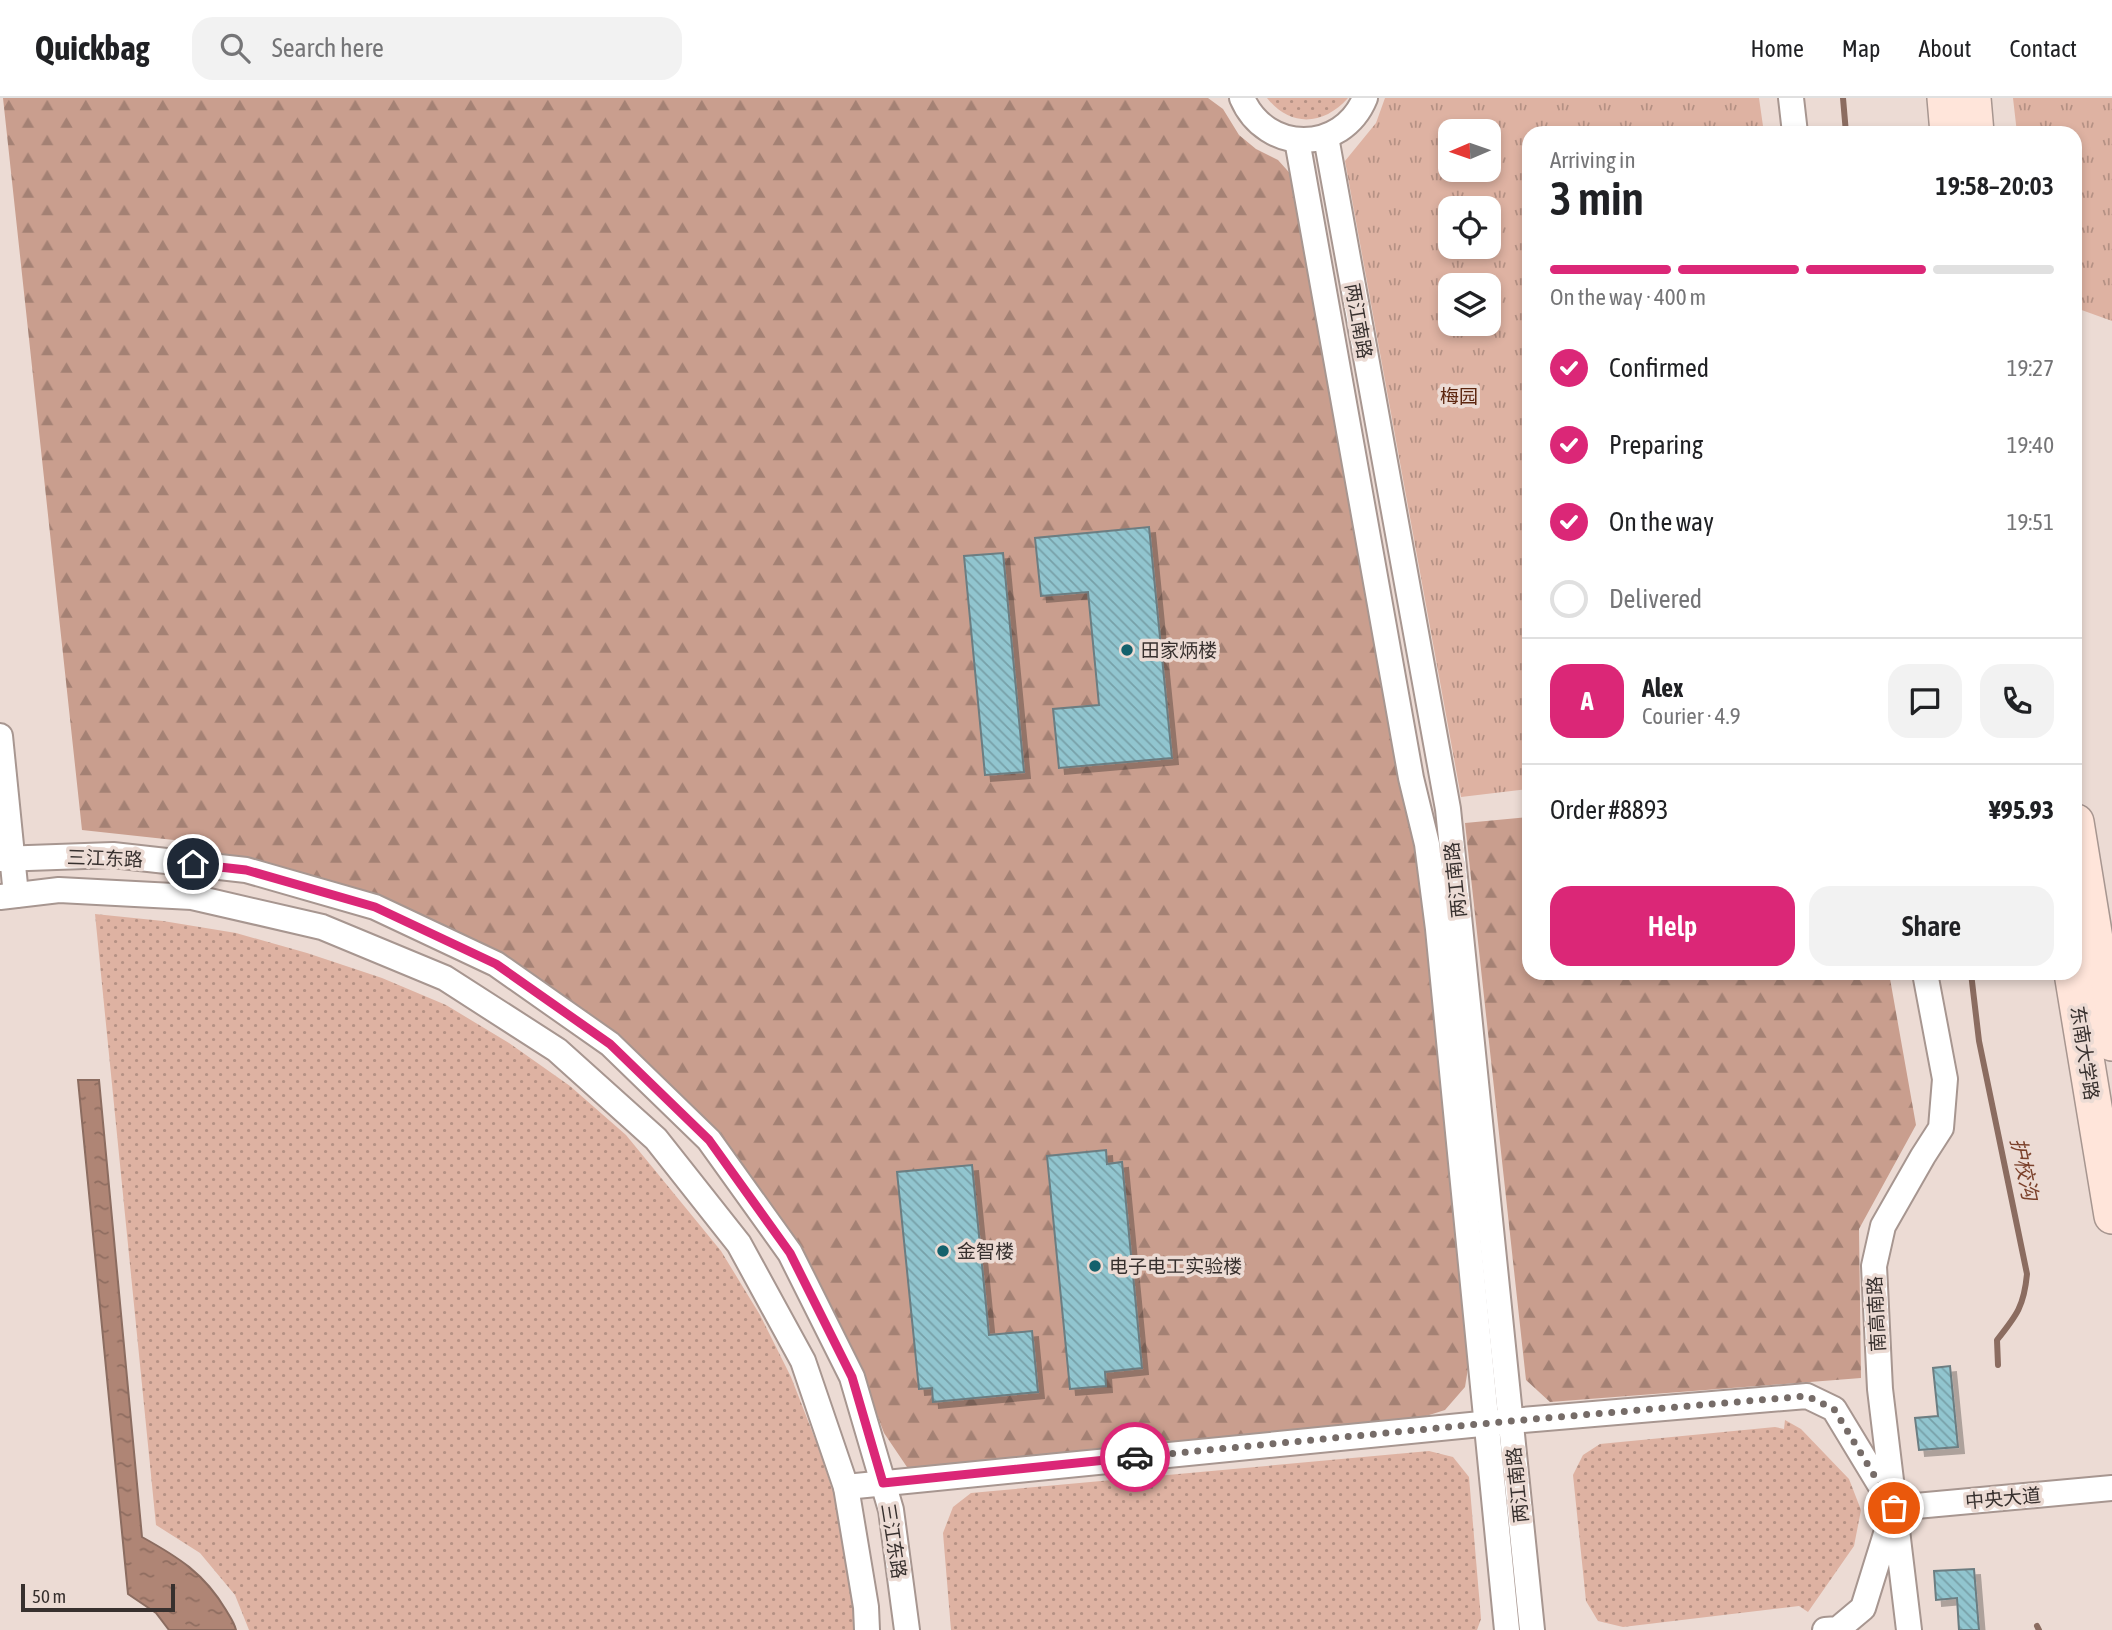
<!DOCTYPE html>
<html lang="en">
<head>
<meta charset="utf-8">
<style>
	:root { --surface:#fff; --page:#f2f2f2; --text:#202124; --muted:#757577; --line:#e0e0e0; --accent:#db2777 }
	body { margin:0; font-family:"Asap Condensed","Noto Sans SC",sans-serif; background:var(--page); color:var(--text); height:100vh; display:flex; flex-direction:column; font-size:26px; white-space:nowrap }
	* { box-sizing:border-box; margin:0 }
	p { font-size:23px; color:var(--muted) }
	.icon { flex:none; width:38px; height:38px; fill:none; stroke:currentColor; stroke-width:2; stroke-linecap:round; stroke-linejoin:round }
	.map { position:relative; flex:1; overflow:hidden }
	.panel { position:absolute; left:1522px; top:28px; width:560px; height:854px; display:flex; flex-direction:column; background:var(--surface); border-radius:21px; box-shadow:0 4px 10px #0003 }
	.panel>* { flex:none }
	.needle { width:46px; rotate:268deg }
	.fabs { position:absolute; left:1438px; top:21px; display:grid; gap:14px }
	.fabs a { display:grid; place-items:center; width:63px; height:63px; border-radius:14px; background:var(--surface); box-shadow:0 4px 10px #0003; font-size:35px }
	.scale { position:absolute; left:21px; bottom:18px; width:154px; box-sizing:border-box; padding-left:7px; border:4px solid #37302e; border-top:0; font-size:19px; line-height:24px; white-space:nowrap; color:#37302e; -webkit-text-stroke:5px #ecdbd4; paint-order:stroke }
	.pin { position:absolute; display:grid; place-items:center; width:60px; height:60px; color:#fff; margin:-30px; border:4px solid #fff; border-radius:50%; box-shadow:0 2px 7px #0007 }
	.courier { position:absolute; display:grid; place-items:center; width:70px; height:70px; margin:-35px; border:5px solid #db2777; border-radius:50%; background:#fff; color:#222; box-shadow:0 2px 9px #0007 }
	.head em { font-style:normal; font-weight:600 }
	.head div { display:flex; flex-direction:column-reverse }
	.head { display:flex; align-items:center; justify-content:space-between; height:119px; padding:0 28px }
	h1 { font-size:46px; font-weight:600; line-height:52px }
	.bar { display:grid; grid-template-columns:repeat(4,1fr); gap:10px 7px; align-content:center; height:84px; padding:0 28px }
	.bar i { height:9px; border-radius:5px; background:var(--line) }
	.bar .active { background:var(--accent) }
	.bar p { grid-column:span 4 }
	.line { display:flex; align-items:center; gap:18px; padding:0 28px; border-top:2px solid var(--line) }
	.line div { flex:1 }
	.round { display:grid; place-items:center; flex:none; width:74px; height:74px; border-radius:21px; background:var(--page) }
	ol { padding:0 28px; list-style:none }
	li { display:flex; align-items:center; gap:21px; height:77px }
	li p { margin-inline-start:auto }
	li .icon { padding:7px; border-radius:50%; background:var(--accent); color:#fff; stroke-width:4 }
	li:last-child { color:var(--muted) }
	li i { width:38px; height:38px; border:4px solid var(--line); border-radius:50% }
	.primary-button { display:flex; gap:14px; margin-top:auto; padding:14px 28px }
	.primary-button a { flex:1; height:80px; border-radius:21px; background:var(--accent); color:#fff; font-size:28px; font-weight:600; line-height:80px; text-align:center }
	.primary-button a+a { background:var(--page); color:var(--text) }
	header { display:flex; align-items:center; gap:42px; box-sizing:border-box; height:98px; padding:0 35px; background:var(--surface); border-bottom:2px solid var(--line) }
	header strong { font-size:33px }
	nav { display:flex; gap:38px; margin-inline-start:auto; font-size:24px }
	.search { width:490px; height:63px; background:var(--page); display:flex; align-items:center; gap:18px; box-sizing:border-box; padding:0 24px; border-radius:21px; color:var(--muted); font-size:26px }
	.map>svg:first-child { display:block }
	.grass { fill:url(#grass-dots) }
	.forest { fill:url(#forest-firs) }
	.park { fill:url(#park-tufts); fill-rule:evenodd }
	.water { fill:url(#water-ripples); stroke:#8b6c60; stroke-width:2 }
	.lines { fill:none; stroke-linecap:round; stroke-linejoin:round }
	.stream { stroke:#8b6c60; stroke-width:6 }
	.building { fill:url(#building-back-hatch); stroke:#6c7d81; stroke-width:2; filter:url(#shadow) }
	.street-casing { stroke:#a79690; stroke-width:28 }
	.secondary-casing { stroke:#a79690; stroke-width:38 }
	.street { stroke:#fff; stroke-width:24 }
	.secondary { stroke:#ffe5da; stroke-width:35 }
	.done { stroke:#766c68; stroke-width:7; stroke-dasharray:0 12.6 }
	.route { stroke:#db2777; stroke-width:9 }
	.poi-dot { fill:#14616c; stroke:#ecdbd4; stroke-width:2.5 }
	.labels { text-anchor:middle; stroke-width:7; stroke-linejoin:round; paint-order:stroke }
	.street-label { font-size:19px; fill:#37302e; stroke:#ecdbd4 }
	.park-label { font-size:19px; fill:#5c260f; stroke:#ecdbd4 }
	.poi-label { font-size:19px; fill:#37302e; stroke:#ecdbd4; text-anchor:start }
	.water-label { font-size:21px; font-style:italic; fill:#7b412b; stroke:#ecdbd4 }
</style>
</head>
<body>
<header>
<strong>Quickbag</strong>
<div class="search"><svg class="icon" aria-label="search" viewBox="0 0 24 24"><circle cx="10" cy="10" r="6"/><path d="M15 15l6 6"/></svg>Search here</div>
<nav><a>Home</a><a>Map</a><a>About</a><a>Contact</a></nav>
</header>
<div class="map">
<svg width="2112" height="1532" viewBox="0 0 2112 1532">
	<defs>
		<pattern id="grass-dots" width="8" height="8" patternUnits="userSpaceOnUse" patternTransform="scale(1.75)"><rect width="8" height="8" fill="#deb2a2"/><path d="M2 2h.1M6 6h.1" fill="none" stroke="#b59184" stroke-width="1.8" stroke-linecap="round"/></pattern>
		<pattern id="forest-firs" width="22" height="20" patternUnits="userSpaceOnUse" patternTransform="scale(1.75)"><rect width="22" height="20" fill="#c99e8e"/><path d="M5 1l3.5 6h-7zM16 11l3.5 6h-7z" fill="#a48174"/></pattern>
		<pattern id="park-tufts" width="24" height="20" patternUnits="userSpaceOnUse" patternTransform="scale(1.75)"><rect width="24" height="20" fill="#deb2a2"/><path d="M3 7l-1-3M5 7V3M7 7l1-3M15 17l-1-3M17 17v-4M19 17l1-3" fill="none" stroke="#b59184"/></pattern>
		<pattern id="water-ripples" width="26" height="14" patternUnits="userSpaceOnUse" patternTransform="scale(1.75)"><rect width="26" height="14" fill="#af8575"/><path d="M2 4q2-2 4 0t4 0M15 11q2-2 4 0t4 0" fill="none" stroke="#8f6d60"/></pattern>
		<pattern id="building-back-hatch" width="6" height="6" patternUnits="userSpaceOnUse" patternTransform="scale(1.75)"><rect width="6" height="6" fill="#91c5cf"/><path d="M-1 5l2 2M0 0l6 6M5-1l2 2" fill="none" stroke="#77a0a8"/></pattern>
		<filter id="shadow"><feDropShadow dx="6" dy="6" stdDeviation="0" flood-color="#0004"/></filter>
	</defs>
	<rect width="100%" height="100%" fill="#ecdbd4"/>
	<!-- grass -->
	<g class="grass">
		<path d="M1267,0H1348C1324,27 1291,30 1267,0Z"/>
		<polygon points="95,816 163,823 236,835 307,855 382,880 446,907 509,945 570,988 626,1037 721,1153 760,1217 791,1279 819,1351 839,1412 851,1477 857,1532 249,1532 235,1497 200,1455 156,1427"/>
		<polygon points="1785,1322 1801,1331 1849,1381 1861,1412 1854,1448 1808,1514 1799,1508 1623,1529 1598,1523 1586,1503 1573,1377 1583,1357 1600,1346 1775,1329 1784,1331"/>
		<polygon points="1429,1353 1453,1359 1469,1379 1481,1521 1477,1532 951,1532 943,1435 953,1409 971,1395"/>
	</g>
	<!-- forest -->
	<g class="forest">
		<polygon points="3,0 1208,0 1223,11 1239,37 1256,51 1278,62 1295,81 1417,751 1470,1258 1465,1289 1445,1312 1407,1324 909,1372 884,1335 864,1282 824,1203 761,1093 718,1039 675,992 615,943 532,883 264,767 174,742 82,732"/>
		<polygon points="1529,719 1530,875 1889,875 1916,1027 1859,1131 1861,1280 1550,1304 1526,1282 1465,725"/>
	</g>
	<!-- park -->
	<g class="park">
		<path d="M1385,0H1759L1764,35H1530L1529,691L1461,699L1345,63L1376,25ZM1451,33H1489V72H1451ZM1451,110H1489V149H1451ZM1451,187H1489V226H1451Z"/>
		<polygon points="2013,0 2112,0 2112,223 2076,210 2076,35 2017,35"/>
	</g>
	<!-- water -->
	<path class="water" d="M78,982H99L142,1439C178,1459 204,1475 226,1512C230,1519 234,1524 236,1532H169L156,1515L128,1496Z"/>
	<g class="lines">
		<!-- stream -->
		<g class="stream">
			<polyline points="1843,0 1846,35"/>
			<path d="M1971,875L1979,943L2027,1176C2024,1208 2017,1217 1997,1242L1998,1267"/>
			<polyline points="2037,1528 2039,1532"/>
		</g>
	</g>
	<!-- building -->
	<g class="building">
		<polygon points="1149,429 1172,660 1059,670 1053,611 1099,607 1088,494 1041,498 1035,440"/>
		<polygon points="1003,455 1024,674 985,677 964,458"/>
		<polygon points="1106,1052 1107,1066 1122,1064 1142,1270 1105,1274 1106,1288 1070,1291 1047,1058"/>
		<polygon points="972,1067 989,1237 1032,1233 1038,1294 933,1304 932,1290 919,1291 897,1074"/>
		<polygon points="1950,1268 1958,1349 1919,1352 1915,1320 1938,1318 1933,1270"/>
		<polygon points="1974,1471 1979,1532 1959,1532 1957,1500 1936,1502 1934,1473"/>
	</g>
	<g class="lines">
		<!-- street casing -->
		<g class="street-casing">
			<g id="street">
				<path d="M1242,0C1266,56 1342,56 1365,0"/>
				<polyline points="1791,0 1795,35"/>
				<polyline points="1326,39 1448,711 1532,1532"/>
				<polyline points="1297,42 1411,680 1427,746 1438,831 1507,1532"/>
				<polyline points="0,638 16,797"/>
				<polyline points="0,761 113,757 246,772 375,809 496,866 610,946 709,1042 790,1155 852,1279 891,1412 907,1532"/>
				<polyline points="0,799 59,792 192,799 322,829 445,880 557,952 656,1041 739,1146 803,1263 846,1389 866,1509 867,1532"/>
				<polyline points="846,1389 1511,1323 1807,1298 1834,1311 1894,1410 1863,1510 1838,1531 1825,1532"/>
				<polyline points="1894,1410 2112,1390"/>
				<polyline points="1909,1532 1880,1291 1874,1168 1883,1128 1923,1058 1941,1030 1945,981 1925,875"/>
			</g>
		</g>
		<!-- secondary casing -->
		<g class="secondary-casing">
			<g id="secondary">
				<polyline points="1945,0 1948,35"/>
				<polyline points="1973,0 1976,35"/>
				<polyline points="2076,724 2112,945"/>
				<polyline points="2072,875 2112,1118"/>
			</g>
		</g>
		<!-- street -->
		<use href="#street" class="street"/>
		<!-- secondary -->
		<use href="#secondary" class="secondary"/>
	</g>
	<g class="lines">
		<!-- done -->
		<polyline class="done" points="1135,1359 1511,1323 1807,1298 1834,1311 1894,1410"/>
		<!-- route -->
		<polyline class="route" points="193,766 246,772 375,809 496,866 610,946 709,1042 790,1155 852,1279 883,1385 1135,1359"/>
	</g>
	<!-- markers -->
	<g class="poi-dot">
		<circle cx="1127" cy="552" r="7"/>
		<circle cx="943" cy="1153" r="7"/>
		<circle cx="1095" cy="1168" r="7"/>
	</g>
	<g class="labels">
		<!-- street labels -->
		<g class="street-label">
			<text transform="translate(1359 223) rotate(80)" y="7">两江南路</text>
			<text transform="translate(105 760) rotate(2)" y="7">三江东路</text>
			<text transform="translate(1455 782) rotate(-96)" y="7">两江南路</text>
			<text transform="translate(2085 955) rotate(81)" y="7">东南大学路</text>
			<text transform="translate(1876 1216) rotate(-93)" y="7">南高南路</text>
			<text transform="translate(1517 1387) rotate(-96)" y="7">两江南路</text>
			<text transform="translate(2003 1400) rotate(-5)" y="7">中央大道</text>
			<text transform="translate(894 1443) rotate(81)" y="7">三江东路</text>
		</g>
		<!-- park labels -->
		<g class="park-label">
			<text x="1459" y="305">梅园</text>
		</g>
		<!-- poi labels -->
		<g class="poi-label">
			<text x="1141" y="559">田家炳楼</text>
			<text x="957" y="1160">金智楼</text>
			<text x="1109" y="1175">电子电工实验楼</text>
		</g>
		<!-- water labels -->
		<g class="water-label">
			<text transform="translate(2024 1071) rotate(78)" y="7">护校沟</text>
		</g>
	</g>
</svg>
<div class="fabs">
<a><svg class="needle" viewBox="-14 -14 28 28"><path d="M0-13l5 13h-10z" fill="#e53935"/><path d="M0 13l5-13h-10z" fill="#757577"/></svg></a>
<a><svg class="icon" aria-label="locate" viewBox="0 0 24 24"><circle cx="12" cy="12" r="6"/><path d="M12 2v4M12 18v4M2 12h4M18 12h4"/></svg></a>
<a><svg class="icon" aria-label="layers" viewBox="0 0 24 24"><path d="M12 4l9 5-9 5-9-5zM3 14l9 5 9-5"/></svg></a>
</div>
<div class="scale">50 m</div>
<div class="pin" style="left:1894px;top:1410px;background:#ea580c"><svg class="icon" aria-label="bag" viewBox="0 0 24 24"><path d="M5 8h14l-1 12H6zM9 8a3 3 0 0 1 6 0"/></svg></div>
<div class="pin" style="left:193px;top:766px;background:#1f2937"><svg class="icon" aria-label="home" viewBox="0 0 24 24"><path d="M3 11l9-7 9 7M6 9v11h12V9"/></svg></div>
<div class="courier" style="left:1135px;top:1359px"><svg class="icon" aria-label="car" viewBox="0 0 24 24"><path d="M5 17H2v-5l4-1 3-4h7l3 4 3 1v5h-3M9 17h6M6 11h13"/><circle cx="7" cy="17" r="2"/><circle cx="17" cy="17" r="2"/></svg></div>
<section class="panel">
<div class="head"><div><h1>3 min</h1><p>Arriving in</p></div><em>19:58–20:03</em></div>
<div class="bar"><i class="active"></i><i class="active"></i><i class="active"></i><i></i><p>On the way · 400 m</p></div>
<ol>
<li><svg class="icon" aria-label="check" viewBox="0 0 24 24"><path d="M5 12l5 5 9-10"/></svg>Confirmed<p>19:27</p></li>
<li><svg class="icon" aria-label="check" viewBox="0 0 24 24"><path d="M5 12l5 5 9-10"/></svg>Preparing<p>19:40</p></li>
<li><svg class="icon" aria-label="check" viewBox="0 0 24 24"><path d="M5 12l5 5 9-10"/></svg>On the way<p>19:51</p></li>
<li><i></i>Delivered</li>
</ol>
<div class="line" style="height:126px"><b class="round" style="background:var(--accent);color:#fff">A</b><div><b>Alex</b><p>Courier · 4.9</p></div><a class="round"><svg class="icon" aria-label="chat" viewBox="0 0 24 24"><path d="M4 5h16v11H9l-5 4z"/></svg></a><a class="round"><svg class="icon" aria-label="phone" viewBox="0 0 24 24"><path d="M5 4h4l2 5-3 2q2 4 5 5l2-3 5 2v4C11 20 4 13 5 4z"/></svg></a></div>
<div class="line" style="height:91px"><div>Order #8893</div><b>¥95.93</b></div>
<div class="primary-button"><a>Help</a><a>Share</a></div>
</section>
</div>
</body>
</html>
